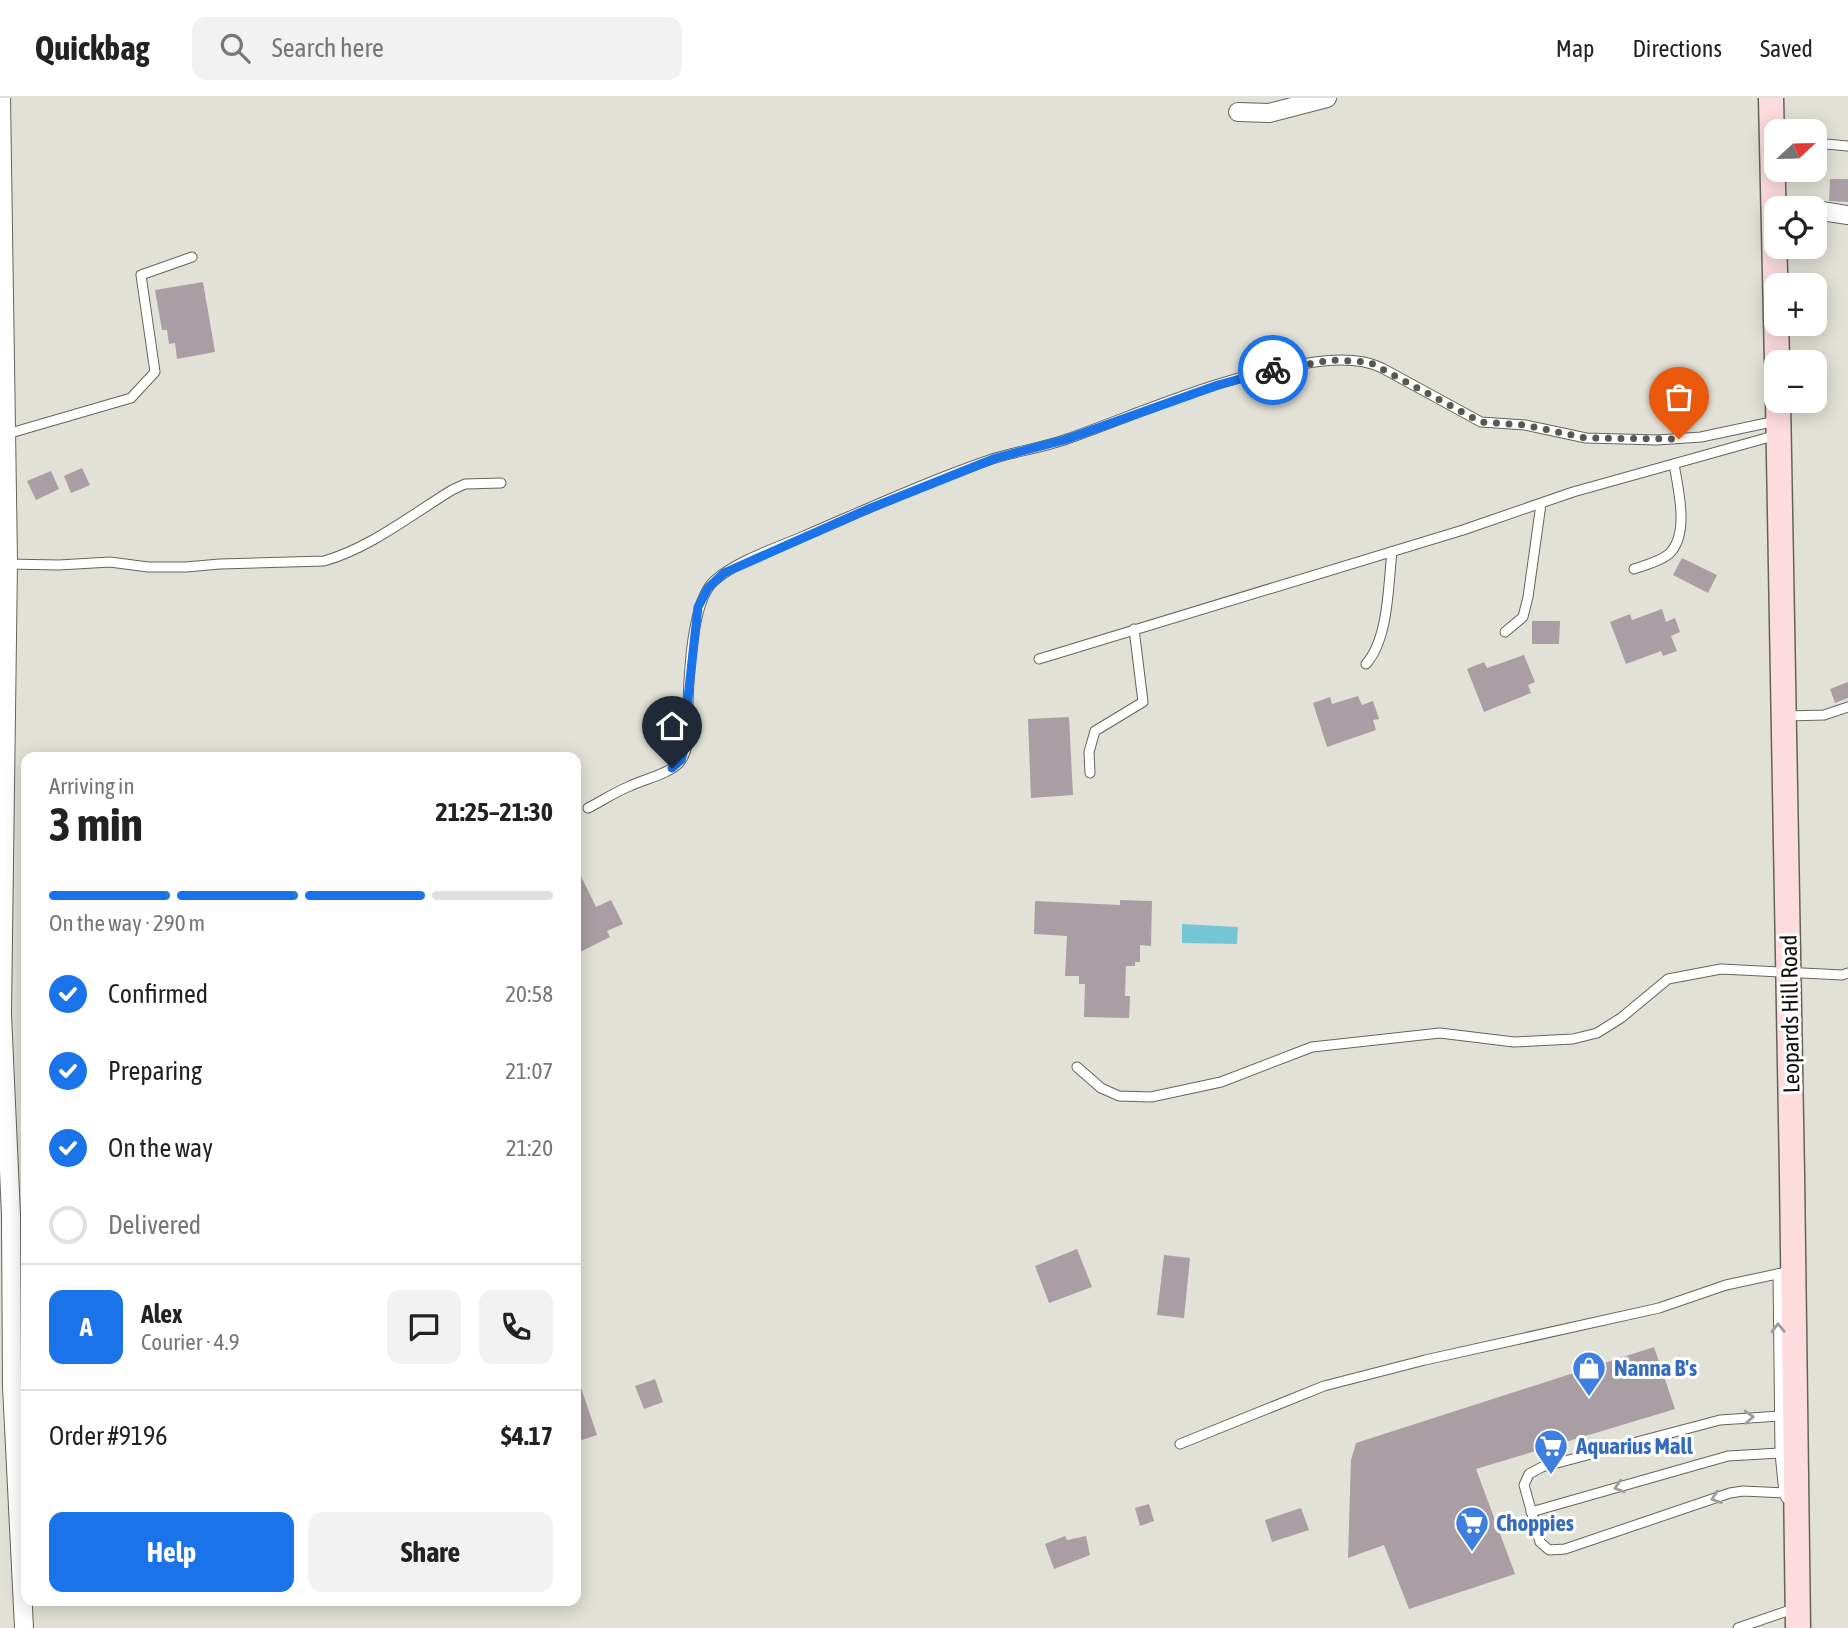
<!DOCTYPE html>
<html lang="en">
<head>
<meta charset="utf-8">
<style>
	:root { --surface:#fff; --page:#f2f2f2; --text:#222; --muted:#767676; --line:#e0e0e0; --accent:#1a73e8 }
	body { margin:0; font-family:"Asap Condensed",sans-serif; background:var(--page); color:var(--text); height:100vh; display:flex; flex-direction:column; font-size:26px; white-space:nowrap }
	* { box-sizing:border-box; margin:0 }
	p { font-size:23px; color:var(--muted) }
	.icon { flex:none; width:38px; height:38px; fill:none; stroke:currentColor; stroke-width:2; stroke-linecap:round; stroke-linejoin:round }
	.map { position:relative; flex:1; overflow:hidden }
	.panel { position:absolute; left:21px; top:654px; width:560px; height:854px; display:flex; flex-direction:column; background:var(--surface); border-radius:14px; box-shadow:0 4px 18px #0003 }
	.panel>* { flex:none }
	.needle { width:46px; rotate:68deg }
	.buttons { position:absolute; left:1764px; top:21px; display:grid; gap:14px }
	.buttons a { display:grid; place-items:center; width:63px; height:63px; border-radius:14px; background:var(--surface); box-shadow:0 4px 18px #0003; font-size:35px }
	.pin { position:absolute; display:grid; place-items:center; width:60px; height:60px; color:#fff; margin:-72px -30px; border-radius:50% 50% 50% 0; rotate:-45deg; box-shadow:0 0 7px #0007 }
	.pin .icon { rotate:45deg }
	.courier { position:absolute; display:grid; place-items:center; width:70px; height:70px; margin:-35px; border:5px solid #1a73e8; border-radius:50%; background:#fff; color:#222; box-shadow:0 2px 9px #0007 }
	.overview em { font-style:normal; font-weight:700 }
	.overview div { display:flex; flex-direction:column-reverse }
	.overview { display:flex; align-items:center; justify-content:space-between; height:119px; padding:0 28px }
	h1 { font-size:46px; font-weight:700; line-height:52px }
	.bar { display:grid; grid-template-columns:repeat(4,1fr); gap:10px 7px; align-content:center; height:84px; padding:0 28px }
	.bar i { height:9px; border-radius:5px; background:var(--line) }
	.bar .selected { background:var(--accent) }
	.bar p { grid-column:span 4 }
	.line { display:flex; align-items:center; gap:18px; padding:0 28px; border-top:2px solid var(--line) }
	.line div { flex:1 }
	.round { display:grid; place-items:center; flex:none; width:74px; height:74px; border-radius:14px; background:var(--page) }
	ol { padding:0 28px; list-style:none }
	li { display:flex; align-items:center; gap:21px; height:77px }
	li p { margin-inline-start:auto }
	li .icon { padding:7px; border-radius:50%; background:var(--accent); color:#fff; stroke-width:4 }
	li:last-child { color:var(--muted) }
	li i { width:38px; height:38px; border:4px solid var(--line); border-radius:50% }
	.cta { display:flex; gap:14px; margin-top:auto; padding:14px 28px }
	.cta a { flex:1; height:80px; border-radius:14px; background:var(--accent); color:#fff; font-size:28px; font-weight:700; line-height:80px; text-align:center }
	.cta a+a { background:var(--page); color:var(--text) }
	header { display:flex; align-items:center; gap:42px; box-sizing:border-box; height:98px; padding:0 35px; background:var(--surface); border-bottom:2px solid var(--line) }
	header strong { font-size:33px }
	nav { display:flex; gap:38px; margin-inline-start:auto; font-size:24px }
	.search { width:490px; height:63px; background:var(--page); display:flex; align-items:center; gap:18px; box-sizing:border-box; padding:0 24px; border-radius:14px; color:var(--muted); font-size:26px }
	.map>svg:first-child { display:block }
	.water { fill:#74c6d5 }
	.building { fill:#a89ea3 }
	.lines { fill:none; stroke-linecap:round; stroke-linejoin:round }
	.service-casing { stroke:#65645b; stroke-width:11 }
	.minor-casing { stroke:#65645b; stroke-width:20 }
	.secondary-casing { stroke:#65645b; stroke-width:27 }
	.service { stroke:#fff; stroke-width:9 }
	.minor { stroke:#fff; stroke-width:18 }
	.secondary { stroke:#fddce0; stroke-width:24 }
	.oneway { stroke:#9f9e9d }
	.done { stroke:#585752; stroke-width:7; stroke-dasharray:0 12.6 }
	.route { stroke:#1a73e8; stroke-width:9 }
	.labels { text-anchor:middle; stroke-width:6; stroke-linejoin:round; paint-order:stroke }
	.street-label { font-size:23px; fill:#0e0d0a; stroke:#fff }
	.shop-label { font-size:23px; font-weight:bold; fill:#366cbe; stroke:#fff; text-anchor:start }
</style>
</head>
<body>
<header>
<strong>Quickbag</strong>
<div class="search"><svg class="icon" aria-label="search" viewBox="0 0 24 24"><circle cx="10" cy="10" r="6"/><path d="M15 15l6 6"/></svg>Search here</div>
<nav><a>Map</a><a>Directions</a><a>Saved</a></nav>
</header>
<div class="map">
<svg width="1848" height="1530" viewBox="0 0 1848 1530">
	<rect width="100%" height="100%" fill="#e2e1d7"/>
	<!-- water -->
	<polygon class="water" points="1182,826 1238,829 1237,846 1182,845"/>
	<!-- building -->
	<g class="building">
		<polygon points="1830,81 1848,81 1848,104 1829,103"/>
		<polygon points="203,184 215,254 177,261 175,245 169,246 167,232 162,232 155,192"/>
		<polygon points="82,370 90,387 71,395 64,378"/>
		<polygon points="51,373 59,391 36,402 27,383"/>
		<polygon points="1682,460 1717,477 1708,495 1673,477"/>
		<polygon points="1662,511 1666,524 1675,520 1680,534 1671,538 1677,553 1663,558 1661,553 1626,566 1610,524 1630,516 1632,522"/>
		<polygon points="1532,523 1560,523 1559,546 1532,546"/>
		<polygon points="1524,557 1535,584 1528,587 1531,595 1484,614 1467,571 1484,564 1487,570"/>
		<polygon points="1848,584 1848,600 1835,605 1830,591"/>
		<polygon points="1358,598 1362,607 1373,603 1379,621 1373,622 1376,632 1327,649 1313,605 1330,599 1332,606"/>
		<polygon points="1069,619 1073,697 1031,700 1028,621"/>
		<polygon points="576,768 596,809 611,802 623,826 607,833 610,839 576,856"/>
		<polygon points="1120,802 1152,803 1151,848 1140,847 1140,864 1135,864 1135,868 1126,868 1125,898 1130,898 1129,920 1084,919 1085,886 1079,886 1079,878 1065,878 1067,838 1034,836 1035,803 1120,807"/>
		<polygon points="1077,1151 1092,1189 1049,1205 1035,1168"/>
		<polygon points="1164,1157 1190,1160 1184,1220 1157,1217"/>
		<polygon points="1654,1249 1675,1311 1476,1371 1515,1476 1409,1511 1384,1447 1348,1460 1351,1362 1356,1345"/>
		<polygon points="576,1281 578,1281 597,1337 576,1344"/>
		<polygon points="655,1281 663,1304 644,1311 635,1288"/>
		<polygon points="1149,1406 1154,1423 1140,1428 1135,1410"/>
		<polygon points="1301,1410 1309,1432 1272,1444 1265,1422"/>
		<polygon points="1065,1438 1067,1442 1086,1438 1090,1457 1054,1471 1045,1446"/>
	</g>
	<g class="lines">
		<!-- service casing -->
		<g class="service-casing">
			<g id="service">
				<polyline points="1815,45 1848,48"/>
				<polyline points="7,336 131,300 155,274 141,177 192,159"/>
				<path d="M6,466L59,467L110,464L148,469H186L220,466L324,463C370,450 411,417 452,392L465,386L501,385"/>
				<path d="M1634,471C1645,467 1659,464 1669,456C1690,436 1678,391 1674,366"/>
				<polyline points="1505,534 1523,519 1528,499 1541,406"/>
				<polyline points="1039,561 1463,432 1573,394 1777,337"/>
				<path d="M1366,566C1389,540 1388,487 1392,454"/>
				<polyline points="1786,618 1824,617 1848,609"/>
				<polyline points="1090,675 1089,654 1095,633 1143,604 1134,531"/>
				<path d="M588,710C602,703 615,694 630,688C644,681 666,677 678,666C692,652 688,623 688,605C689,575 692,503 714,483C736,463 776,450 804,438C867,411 930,382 995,360C1019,353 1044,349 1067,341C1148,312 1229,275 1315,264C1337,261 1361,260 1382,270L1481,324L1525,327L1586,340L1657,342L1701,339L1776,323"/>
				<polyline points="1077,969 1101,990 1119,998 1151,999 1221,984 1312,949 1440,935 1514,944 1573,941 1597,935 1621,920 1668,881 1721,871 1842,877 1848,875"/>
				<polyline points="1778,1176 1780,1355 1784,1395 1786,1400"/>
				<polyline points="1780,1318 1720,1322 1542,1369 1529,1376 1524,1387 1540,1444 1549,1452 1565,1451 1730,1395 1743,1393 1784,1395"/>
				<polyline points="1180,1346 1324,1288 1425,1262 1659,1210 1726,1187 1791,1173"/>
				<polyline points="1531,1414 1728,1358 1780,1355"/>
				<polyline points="1738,1530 1796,1510"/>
			</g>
		</g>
		<!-- minor casing -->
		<g class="minor-casing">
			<g id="minor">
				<polyline points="1,0 8,464 2,916 11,1117 12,1288 24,1530"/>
				<polyline points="1238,14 1269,15 1327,0"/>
				<polyline points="1773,107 1798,110"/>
				<polyline points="1815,112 1848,117"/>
			</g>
		</g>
		<!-- secondary casing -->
		<g class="secondary-casing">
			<g id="secondary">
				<polyline points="1771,0 1777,264"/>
				<polyline points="1778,303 1792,1077 1798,1530"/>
			</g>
		</g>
		<!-- service -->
		<use href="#service" class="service"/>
		<!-- minor -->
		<use href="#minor" class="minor"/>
		<!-- secondary -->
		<use href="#secondary" class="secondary"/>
	</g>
	<!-- one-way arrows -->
	<defs><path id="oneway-chevron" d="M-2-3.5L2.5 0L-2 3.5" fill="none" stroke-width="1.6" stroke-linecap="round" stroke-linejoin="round" transform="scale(1.75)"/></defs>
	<g class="oneway">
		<use href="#oneway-chevron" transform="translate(1778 1230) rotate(-91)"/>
		<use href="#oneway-chevron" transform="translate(1749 1319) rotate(-3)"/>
		<use href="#oneway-chevron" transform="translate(1619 1389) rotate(164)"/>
		<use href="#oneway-chevron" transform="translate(1716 1400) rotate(161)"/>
	</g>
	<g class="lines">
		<!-- done -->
		<polyline class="done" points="1273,272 1332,262 1369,264 1481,324 1525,327 1586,340 1679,341"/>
		<!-- route -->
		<polyline class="route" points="672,670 681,662 687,642 688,600 698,509 708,490 724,475 866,412 996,360 1064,342 1218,287 1273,272"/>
	</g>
	<!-- icons -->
	<defs>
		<g id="shop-pin" transform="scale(1.75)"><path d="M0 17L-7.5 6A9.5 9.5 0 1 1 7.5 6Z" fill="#3f7fe0" stroke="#fff"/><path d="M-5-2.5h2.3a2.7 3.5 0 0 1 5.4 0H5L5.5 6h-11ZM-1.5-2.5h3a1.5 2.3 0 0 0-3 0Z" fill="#fff"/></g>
		<g id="supermarket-pin" transform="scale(1.75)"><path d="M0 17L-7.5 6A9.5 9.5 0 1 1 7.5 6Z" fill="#3f7fe0" stroke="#fff"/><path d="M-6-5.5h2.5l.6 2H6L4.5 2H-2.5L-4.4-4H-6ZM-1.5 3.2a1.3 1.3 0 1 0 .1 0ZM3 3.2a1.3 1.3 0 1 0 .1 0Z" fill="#fff"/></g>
	</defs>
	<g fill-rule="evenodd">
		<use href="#shop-pin" x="1589" y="1270"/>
		<use href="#supermarket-pin" x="1551" y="1348"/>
		<use href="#supermarket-pin" x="1472" y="1425"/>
	</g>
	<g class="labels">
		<!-- street labels -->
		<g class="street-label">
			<text transform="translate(1790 916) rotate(-91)" y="8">Leopards Hill Road</text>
		</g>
		<!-- shop labels -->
		<g class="shop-label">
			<text x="1614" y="1278">Nanna B's</text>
			<text x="1576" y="1356">Aquarius Mall</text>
			<text x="1496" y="1433">Choppies</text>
		</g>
	</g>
</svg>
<div class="buttons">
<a><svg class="needle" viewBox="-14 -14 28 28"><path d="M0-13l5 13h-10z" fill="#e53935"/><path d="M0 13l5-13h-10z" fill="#767676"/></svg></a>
<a><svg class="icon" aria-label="locate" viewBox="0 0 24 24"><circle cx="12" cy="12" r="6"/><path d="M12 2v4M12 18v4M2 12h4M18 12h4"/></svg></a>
<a>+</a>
<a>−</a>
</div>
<div class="pin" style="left:1679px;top:341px;background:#ea580c"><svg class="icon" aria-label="bag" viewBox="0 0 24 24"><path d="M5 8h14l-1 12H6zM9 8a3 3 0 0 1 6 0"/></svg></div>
<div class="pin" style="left:672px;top:670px;background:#1f2937"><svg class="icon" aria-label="home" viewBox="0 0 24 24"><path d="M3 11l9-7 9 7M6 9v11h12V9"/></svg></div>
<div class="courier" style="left:1273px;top:272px"><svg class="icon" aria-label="bike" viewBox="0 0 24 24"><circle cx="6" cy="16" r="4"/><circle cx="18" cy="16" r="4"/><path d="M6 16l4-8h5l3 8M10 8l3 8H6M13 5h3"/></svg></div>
<section class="panel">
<div class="overview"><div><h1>3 min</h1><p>Arriving in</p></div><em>21:25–21:30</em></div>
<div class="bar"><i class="selected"></i><i class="selected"></i><i class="selected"></i><i></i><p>On the way · 290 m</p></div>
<ol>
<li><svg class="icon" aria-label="check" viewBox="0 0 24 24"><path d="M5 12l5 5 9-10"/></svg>Confirmed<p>20:58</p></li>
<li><svg class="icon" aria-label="check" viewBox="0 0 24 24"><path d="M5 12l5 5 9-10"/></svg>Preparing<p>21:07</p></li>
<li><svg class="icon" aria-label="check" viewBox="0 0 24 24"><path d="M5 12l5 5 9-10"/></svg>On the way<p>21:20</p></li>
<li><i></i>Delivered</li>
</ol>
<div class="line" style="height:126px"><b class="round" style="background:var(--accent);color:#fff">A</b><div><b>Alex</b><p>Courier · 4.9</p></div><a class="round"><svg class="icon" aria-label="chat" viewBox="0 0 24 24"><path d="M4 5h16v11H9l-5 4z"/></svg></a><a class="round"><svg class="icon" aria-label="phone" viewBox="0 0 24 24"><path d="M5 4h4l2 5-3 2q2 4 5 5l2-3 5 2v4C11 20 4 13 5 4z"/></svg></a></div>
<div class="line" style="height:91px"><div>Order #9196</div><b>$4.17</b></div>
<div class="cta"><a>Help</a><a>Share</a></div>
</section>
</div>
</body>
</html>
